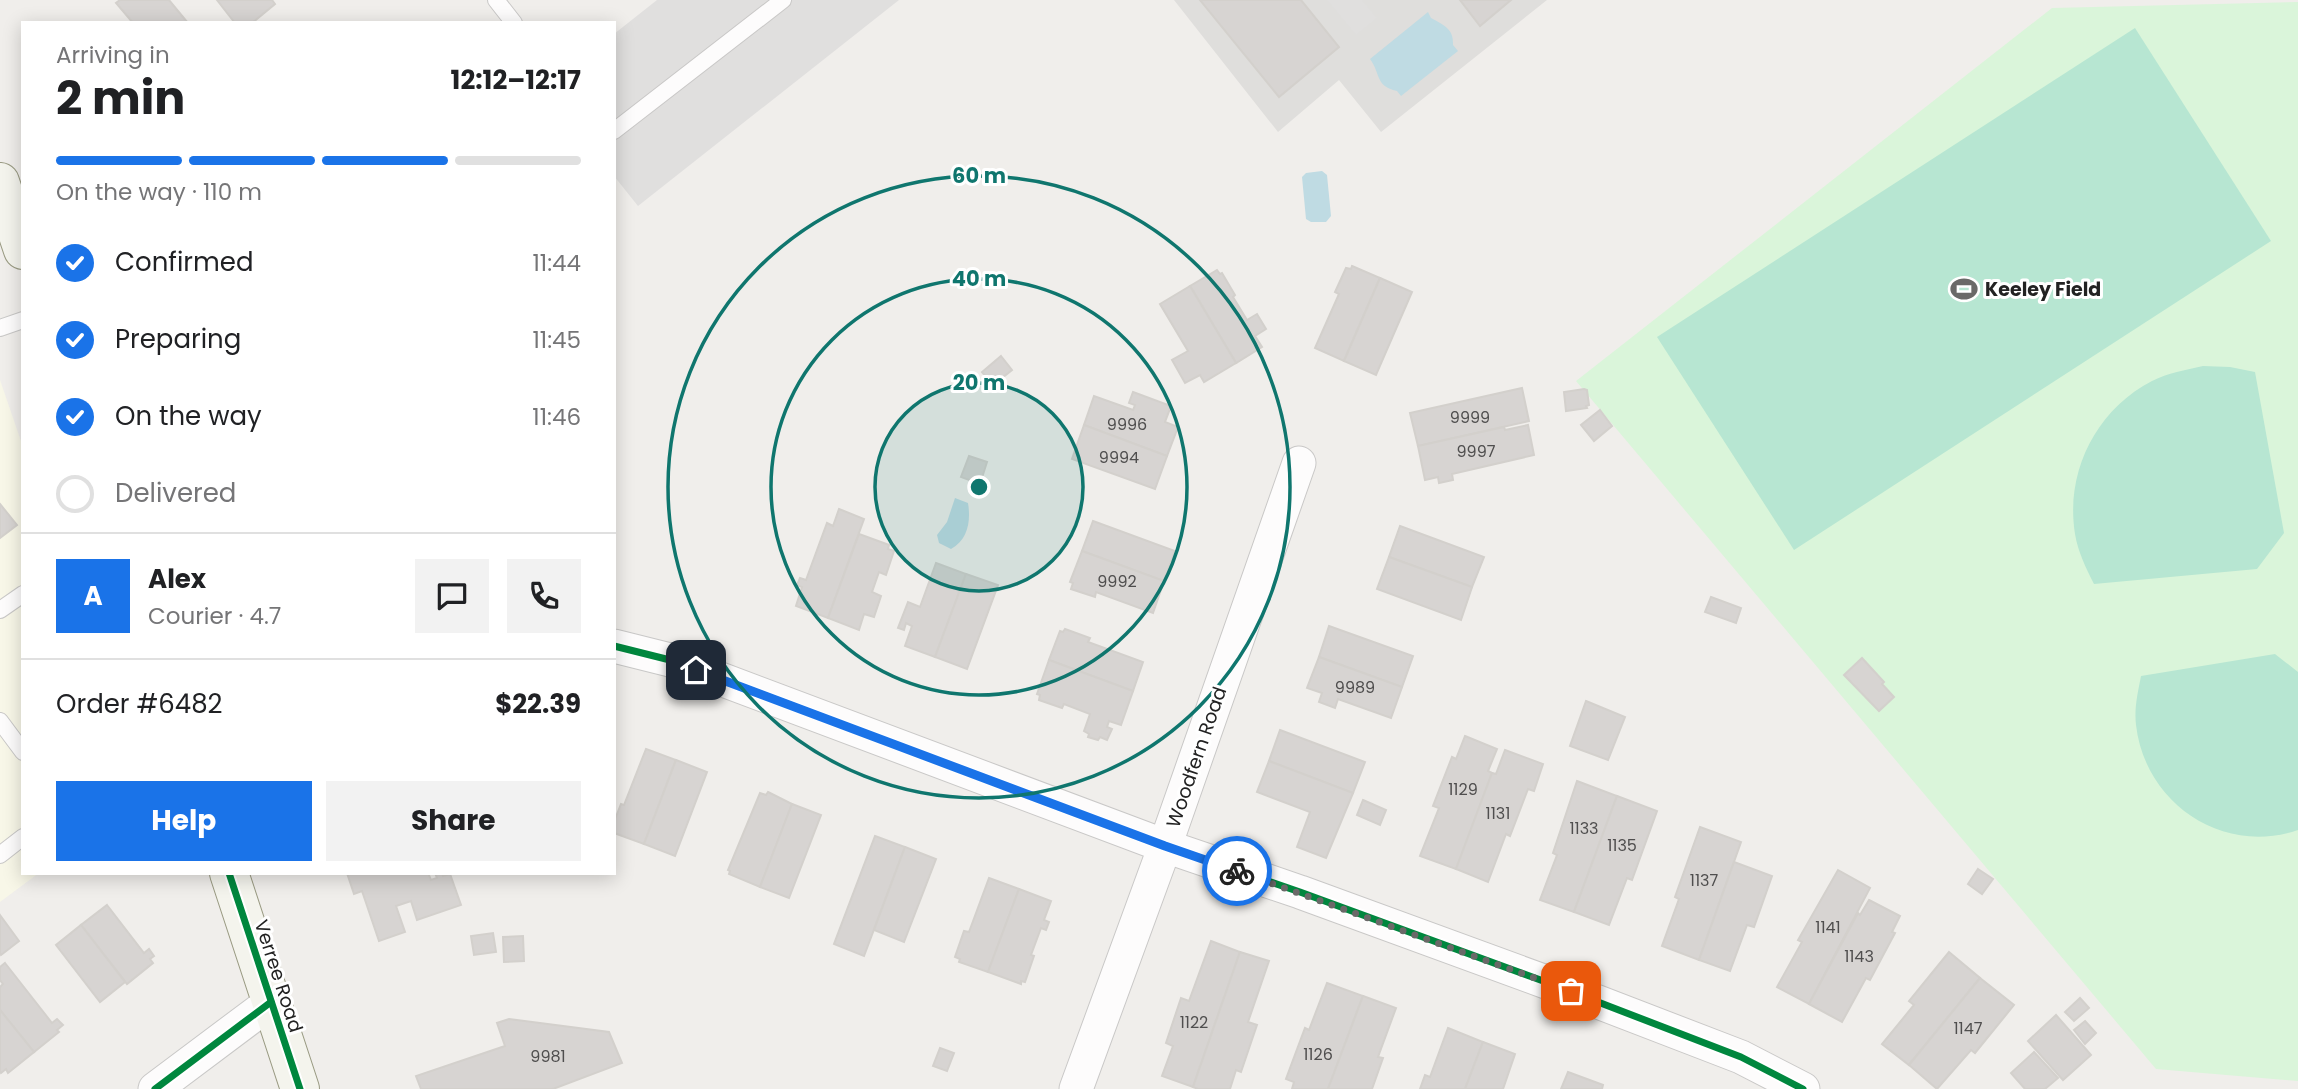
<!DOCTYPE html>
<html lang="en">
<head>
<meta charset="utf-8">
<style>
	:root { --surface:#fff; --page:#f2f2f2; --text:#202124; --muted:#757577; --line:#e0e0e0; --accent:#1a73e8 }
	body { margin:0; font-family:Poppins,sans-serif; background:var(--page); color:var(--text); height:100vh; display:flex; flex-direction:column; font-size:26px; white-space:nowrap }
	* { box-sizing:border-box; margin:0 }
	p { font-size:23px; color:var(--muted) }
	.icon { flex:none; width:38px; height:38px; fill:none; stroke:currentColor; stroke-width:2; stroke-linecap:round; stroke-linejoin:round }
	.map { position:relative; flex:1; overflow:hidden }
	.sheet { position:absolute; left:21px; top:21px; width:595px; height:854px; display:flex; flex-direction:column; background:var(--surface); border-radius:0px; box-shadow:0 4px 18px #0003 }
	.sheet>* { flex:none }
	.pin { position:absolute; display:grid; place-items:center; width:60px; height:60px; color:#fff; margin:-30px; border-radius:14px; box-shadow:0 4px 10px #0006 }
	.courier { position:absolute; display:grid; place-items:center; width:70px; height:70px; margin:-35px; border:5px solid #1a73e8; border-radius:50%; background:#fff; color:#222; box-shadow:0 2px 9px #0007 }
	.headline em { font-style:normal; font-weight:700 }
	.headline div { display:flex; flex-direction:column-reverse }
	.headline { display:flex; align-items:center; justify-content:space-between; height:119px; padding:0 35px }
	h1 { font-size:46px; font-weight:700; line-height:52px }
	.bar { display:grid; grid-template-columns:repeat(4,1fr); gap:10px 7px; align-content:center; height:84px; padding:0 35px }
	.bar i { height:9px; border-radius:5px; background:var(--line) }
	.bar .current { background:var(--accent) }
	.bar p { grid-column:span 4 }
	.line { display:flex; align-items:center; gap:18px; padding:0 35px; border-top:2px solid var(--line) }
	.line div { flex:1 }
	.round { display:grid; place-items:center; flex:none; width:74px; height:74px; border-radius:0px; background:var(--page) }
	ol { padding:0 35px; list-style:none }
	li { display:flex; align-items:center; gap:21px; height:77px }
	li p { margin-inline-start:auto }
	li .icon { padding:7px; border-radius:50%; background:var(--accent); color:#fff; stroke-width:4 }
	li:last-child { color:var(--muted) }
	li i { width:38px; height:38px; border:4px solid var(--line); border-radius:50% }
	.button { display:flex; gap:14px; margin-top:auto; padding:14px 35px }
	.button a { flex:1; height:80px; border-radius:0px; background:var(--accent); color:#fff; font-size:28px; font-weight:700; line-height:80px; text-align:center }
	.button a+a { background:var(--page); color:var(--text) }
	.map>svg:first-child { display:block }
	.residential { fill:#dfdedc }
	.education { fill:#f8f7e8 }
	.park { fill:#daf5da }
	.pitch { fill:#b7e6d2 }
	.parking { fill:#e0dfde }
	.water { fill:#bfdbe3 }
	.building { fill:#d7d4d2; stroke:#d3d0cc; stroke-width:2 }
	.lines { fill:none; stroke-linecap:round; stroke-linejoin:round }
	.service-casing { stroke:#c9c8c7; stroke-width:18 }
	.minor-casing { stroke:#c9c8c7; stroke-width:35 }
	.secondary-casing { stroke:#999a82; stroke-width:40 }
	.service { stroke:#fdfcfc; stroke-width:16 }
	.minor { stroke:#fdfcfc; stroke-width:33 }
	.secondary { stroke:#f4f4ed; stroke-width:38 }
	.cycleway-casing { stroke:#fff; stroke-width:11 }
	.cycleway { stroke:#00873e; stroke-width:7 }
	.done { stroke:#6a6968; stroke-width:7; stroke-dasharray:0 12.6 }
	.route { stroke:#1a73e8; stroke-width:9 }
	.ring { fill:none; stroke:#0f766e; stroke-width:3.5 }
	.labels { text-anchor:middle; stroke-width:6; stroke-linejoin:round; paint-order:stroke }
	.number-label { font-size:16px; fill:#4f4e4e }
	.poi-label { font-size:19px; font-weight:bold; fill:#222; stroke:#fff; text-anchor:start }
	.street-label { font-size:19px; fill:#222; stroke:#fff }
	.centre { fill:#0f766e; stroke:#fff; stroke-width:3.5 }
	.ring-label { font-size:21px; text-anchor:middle; font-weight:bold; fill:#0f766e; stroke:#fff; stroke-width:6; stroke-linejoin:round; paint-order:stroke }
</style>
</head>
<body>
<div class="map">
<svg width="2298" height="1089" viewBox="0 0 2298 1089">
	<rect width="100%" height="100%" fill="#f0eeeb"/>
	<!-- residential -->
	<polygon class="residential" points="1174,0 1547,0 1381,132 1339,80 1278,132"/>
	<!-- education -->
	<polygon class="education" points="0,380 23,447 23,873 39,873 0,902"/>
	<!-- park -->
	<polygon class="park" points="2298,2 2298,1081 2156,1069 1576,381 2052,8"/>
	<!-- pitch -->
	<g class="pitch">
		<polygon points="2135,28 2271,241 1794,550 1657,337"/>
		<path d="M2203,366L2230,367L2255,372L2284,533L2257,569L2094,584C2086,568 2078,552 2075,534C2065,472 2096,410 2152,381C2168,373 2185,370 2203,366Z"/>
		<path d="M2275,654L2298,672V830C2222,856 2145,803 2136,725C2134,708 2138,692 2141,676Z"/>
	</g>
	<!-- parking -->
	<g class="parking">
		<polygon points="657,0 899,0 638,206 614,176 614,34"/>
		<polygon points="1327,0 1362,0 1377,18 1356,35"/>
	</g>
	<!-- water -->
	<g class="water">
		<path d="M1428,12L1431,18C1444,25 1454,29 1453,45L1458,51L1401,96L1397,91C1375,86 1381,74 1370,59Z"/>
		<polygon points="1322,171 1327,175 1331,216 1326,222 1311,222 1306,219 1302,177 1306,173"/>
		<path d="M955,498L968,503C971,521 968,540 951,549L939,543L937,535L947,522Z"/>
	</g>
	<!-- building -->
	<g class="building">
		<polygon points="120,0 169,0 188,23 133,23 116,3"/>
		<polygon points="217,0 272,0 275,4 252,23 235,23"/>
		<polygon points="1200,0 1301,0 1339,47 1279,97"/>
		<polygon points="1460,0 1511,0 1480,26"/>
		<polygon points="1352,266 1380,278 1344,361 1315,348 1339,294 1335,292 1346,268 1351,269"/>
		<polygon points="1217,270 1220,274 1222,273 1235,295 1233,297 1247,320 1257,314 1266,329 1255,336 1262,347 1236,363 1190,286"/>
		<polygon points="1380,278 1412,292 1376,375 1344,361"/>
		<polygon points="1190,286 1236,363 1204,382 1200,375 1185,383 1172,360 1188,351 1160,304"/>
		<polygon points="1001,356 1012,370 993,385 982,372"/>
		<polygon points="1522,388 1529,421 1418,446 1410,413"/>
		<polygon points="1584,389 1587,390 1589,405 1586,406 1587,408 1566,411 1564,392"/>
		<polygon points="1133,392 1171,406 1165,422 1178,427 1167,456 1084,425 1094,396 1133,410 1135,405 1129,403"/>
		<polygon points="1600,410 1612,426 1594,441 1581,425"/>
		<polygon points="1084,425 1167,456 1155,489 1072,459"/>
		<polygon points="1528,425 1534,455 1452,474 1453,480 1439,483 1438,477 1425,480 1418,446 1504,427 1505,430"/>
		<polygon points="969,456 987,462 980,484 961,477"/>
		<polygon points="0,504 17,525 0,538"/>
		<polygon points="839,509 864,519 828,618 796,606 802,587 797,585 800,578 806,580 827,523 833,526"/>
		<polygon points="1093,521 1175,551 1164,581 1082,551"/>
		<polygon points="1400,526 1484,557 1472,587 1389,557"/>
		<polygon points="859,534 889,545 888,549 894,551 886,575 879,572 872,592 881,596 874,617 864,614 859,630 828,618"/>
		<polygon points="1082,551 1164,581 1153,613 1096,592 1095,597 1071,589 1073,583 1070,582"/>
		<polygon points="1389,557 1472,587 1461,620 1377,589"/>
		<polygon points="936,563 966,574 935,657 905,646 912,626 906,623 904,630 898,628 908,602 920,607"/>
		<polygon points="966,574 998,585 967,669 935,657"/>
		<polygon points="1711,597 1741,608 1736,623 1705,612"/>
		<polygon points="1329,626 1413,656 1402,687 1319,657"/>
		<polygon points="1065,629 1090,638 1088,642 1143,662 1133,691 1049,660 1060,631 1063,632"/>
		<polygon points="1319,657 1402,687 1391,718 1338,699 1335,708 1319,702 1322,693 1307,688"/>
		<polygon points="1862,658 1884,682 1882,684 1894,697 1879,711 1844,675"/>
		<polygon points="1049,660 1133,691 1121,725 1109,721 1107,727 1112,729 1107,740 1100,737 1098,740 1088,737 1089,734 1084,731 1090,714 1064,704 1062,708 1039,700 1040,695 1037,694"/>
		<polygon points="1586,701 1625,717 1608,760 1570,746"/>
		<polygon points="1280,730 1365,762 1353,793 1269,761"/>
		<polygon points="1465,736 1497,749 1488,771 1492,773 1456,869 1420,856 1439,808 1433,806 1452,757 1456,759"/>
		<polygon points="646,749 676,760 644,844 614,833 614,822 621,804 624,805"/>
		<polygon points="1505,750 1543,764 1534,791 1528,789 1510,836 1506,834 1488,882 1456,869 1492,773 1496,774"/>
		<polygon points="676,760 707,772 675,856 644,844"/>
		<polygon points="1269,761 1353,793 1326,858 1297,847 1310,812 1257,792"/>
		<polygon points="1577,781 1617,796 1574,912 1540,900 1557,855 1553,853"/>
		<polygon points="768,792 792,804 760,887 729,874 730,871 728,870 760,793 766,795"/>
		<polygon points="1617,796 1657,811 1632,880 1627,878 1609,925 1574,912"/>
		<polygon points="1363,800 1386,810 1380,825 1357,815"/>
		<polygon points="792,804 821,815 789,898 760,887"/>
		<polygon points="1700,827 1741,842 1699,960 1662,946 1679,899 1675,897"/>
		<polygon points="875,836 905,847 864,956 834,944"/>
		<polygon points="905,847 936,859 904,942 874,930"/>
		<polygon points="1734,862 1772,876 1754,927 1747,925 1730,971 1699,960"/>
		<polygon points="1978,869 1993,879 1982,894 1968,884"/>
		<polygon points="1838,870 1870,888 1809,1004 1777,987 1802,942 1798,940"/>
		<polygon points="347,873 428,873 431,880 437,878 435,873 442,873 443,876 450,874 461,905 417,920 411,901 396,906 405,932 379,941 362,891 354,894"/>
		<polygon points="989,878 1019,889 988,972 959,962 960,959 955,957 964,931 969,932"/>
		<polygon points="1019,889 1051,901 1044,920 1049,922 1046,930 1041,928 1031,955 1034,956 1025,982 1021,981 1021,984 988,972"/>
		<polygon points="1869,900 1900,916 1892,932 1895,933 1870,980 1866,978 1842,1022 1809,1004 1858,913 1860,915"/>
		<polygon points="107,905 144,953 149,949 154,956 150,959 153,963 127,984 81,925"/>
		<polygon points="0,915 19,941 1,955 0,953"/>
		<polygon points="81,925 125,982 100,1002 56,945"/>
		<polygon points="493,933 496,952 474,955 471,936"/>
		<polygon points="523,936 524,961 504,962 503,937"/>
		<polygon points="1211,941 1240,952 1193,1087 1162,1076 1173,1046 1166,1043 1181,998 1189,1001"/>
		<polygon points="1240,952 1269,961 1248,1022 1257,1025 1241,1072 1236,1070 1230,1089 1198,1089 1193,1087"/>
		<polygon points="1949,952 1980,978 1909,1065 1882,1044 1914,1005 1909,1001"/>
		<polygon points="5,963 52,1023 57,1019 63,1025 57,1030 59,1032 34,1052 0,1010 0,987 3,984 0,980 0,967"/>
		<polygon points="1980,978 2014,1005 1975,1053 1971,1050 1937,1089 1909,1065"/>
		<polygon points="1327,983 1363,996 1328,1089 1292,1089 1294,1082 1286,1079 1305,1028 1309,1030"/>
		<polygon points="1363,996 1396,1008 1378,1057 1383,1058 1372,1089 1328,1089"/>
		<polygon points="2080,998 2089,1008 2074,1021 2065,1012"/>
		<polygon points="0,1010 34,1052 8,1073 6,1069 1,1073 0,1071"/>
		<polygon points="2056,1015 2091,1055 2063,1080 2028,1041"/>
		<polygon points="509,1019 609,1032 622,1063 553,1089 421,1089 416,1076 505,1046 497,1023"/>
		<polygon points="2085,1021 2096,1033 2085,1044 2074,1030"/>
		<polygon points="1448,1028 1483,1042 1465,1089 1420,1089 1425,1075 1430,1077"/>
		<polygon points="1483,1042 1515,1054 1503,1089 1465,1089"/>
		<polygon points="940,1048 954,1053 947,1071 933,1066"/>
		<polygon points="2034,1052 2058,1078 2045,1089 2025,1089 2011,1073"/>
		<polygon points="1568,1072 1603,1085 1602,1089 1561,1089"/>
	</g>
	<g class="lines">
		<!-- service casing -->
		<g class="service-casing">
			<g id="service">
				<polyline points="496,0 514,23"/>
				<polyline points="614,131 783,0"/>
				<polyline points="0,328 23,320"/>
				<polyline points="0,610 23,594"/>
				<polyline points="0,721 23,752"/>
				<polyline points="0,855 23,837"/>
			</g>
		</g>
		<!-- minor casing -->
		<g class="minor-casing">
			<g id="minor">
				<polyline points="614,646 670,660 1165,846 1300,892 1546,982 1741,1057 1803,1089"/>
				<polyline points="155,1089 271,1002"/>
				<polyline points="1076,1089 1165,846 1299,463"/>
			</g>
		</g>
		<!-- secondary casing -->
		<g class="secondary-casing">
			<g id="secondary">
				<polyline points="0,182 23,250"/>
				<polyline points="229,873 300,1089"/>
			</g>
		</g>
		<!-- service -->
		<use href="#service" class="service"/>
		<!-- minor -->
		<use href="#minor" class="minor"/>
		<!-- secondary -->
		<use href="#secondary" class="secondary"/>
		<!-- cycleway casing -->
		<g class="cycleway-casing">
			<g id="cycleway">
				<polyline points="614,646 670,660 1165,846 1300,892 1546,982 1741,1057 1803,1089"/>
				<polyline points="229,873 300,1089"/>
				<polyline points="155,1089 271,1002"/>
			</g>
		</g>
		<!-- cycleway -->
		<use href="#cycleway" class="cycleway"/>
	</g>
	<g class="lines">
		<!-- done -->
		<polyline class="done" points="1237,871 1571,991"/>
		<!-- route -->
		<polyline class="route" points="696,670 1165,846 1237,871"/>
	</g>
	<!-- distance rings -->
	<circle cx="979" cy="487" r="104" fill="#0f766e" fill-opacity=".12"/>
	<g class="ring">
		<circle cx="979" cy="487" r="104"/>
		<circle cx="979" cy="487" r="208"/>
		<circle cx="979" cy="487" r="311"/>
	</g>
	<!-- icons -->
	<defs>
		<g id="stadium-bare" transform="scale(2.1)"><path d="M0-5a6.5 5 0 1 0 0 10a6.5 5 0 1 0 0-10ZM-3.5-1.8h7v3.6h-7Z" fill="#6a6968" stroke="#fff" stroke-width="2.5" paint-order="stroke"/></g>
	</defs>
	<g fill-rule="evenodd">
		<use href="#stadium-bare" x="1964" y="289"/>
	</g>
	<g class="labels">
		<!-- number labels -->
		<g class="number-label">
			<text x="1470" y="423">9999</text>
			<text x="1127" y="430">9996</text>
			<text x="1476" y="457">9997</text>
			<text x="1119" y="463">9994</text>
			<text x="1117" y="587">9992</text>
			<text x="1355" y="693">9989</text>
			<text x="1463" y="795">1129</text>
			<text x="1498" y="819">1131</text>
			<text x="1584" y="834">1133</text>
			<text x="1622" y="851">1135</text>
			<text x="1704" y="886">1137</text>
			<text x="1828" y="933">1141</text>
			<text x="1859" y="962">1143</text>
			<text x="1194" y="1028">1122</text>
			<text x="1968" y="1034">1147</text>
			<text x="1318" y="1060">1126</text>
			<text x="548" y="1062">9981</text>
		</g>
		<!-- poi labels -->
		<g class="poi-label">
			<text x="1985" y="296">Keeley Field</text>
		</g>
		<!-- street labels -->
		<g class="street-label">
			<text transform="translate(1196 757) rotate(-71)" y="7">Woodfern Road</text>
			<text transform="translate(279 976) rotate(72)" y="7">Verree Road</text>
		</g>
	</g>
	<circle cx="979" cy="487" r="10" class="centre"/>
	<g class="ring-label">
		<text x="979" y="183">60 m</text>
		<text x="979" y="286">40 m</text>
		<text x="979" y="390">20 m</text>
	</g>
</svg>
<div class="pin" style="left:1571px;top:991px;background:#ea580c"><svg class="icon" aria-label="bag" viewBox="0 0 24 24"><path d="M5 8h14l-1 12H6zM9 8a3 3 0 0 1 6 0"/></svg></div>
<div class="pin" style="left:696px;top:670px;background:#1f2937"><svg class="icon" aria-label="home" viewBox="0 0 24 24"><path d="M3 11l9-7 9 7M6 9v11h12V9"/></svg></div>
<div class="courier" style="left:1237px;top:871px"><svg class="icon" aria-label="bike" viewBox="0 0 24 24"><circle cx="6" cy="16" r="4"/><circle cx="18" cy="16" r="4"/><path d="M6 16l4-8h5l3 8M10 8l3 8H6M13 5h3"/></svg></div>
<section class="sheet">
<div class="headline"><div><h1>2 min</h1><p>Arriving in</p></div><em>12:12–12:17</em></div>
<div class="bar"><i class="current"></i><i class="current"></i><i class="current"></i><i></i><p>On the way · 110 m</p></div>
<ol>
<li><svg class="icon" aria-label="check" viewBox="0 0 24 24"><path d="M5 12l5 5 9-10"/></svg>Confirmed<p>11:44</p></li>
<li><svg class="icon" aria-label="check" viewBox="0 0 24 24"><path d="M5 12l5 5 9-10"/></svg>Preparing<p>11:45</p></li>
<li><svg class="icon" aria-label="check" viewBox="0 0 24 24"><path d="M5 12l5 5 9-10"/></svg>On the way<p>11:46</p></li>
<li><i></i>Delivered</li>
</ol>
<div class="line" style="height:126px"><b class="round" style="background:var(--accent);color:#fff">A</b><div><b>Alex</b><p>Courier · 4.7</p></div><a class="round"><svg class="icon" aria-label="chat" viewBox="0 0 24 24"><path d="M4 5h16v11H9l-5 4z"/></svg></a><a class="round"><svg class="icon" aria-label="phone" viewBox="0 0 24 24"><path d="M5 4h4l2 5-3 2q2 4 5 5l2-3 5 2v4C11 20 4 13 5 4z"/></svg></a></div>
<div class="line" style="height:91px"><div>Order #6482</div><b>$22.39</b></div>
<div class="button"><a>Help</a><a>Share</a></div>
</section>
</div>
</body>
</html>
